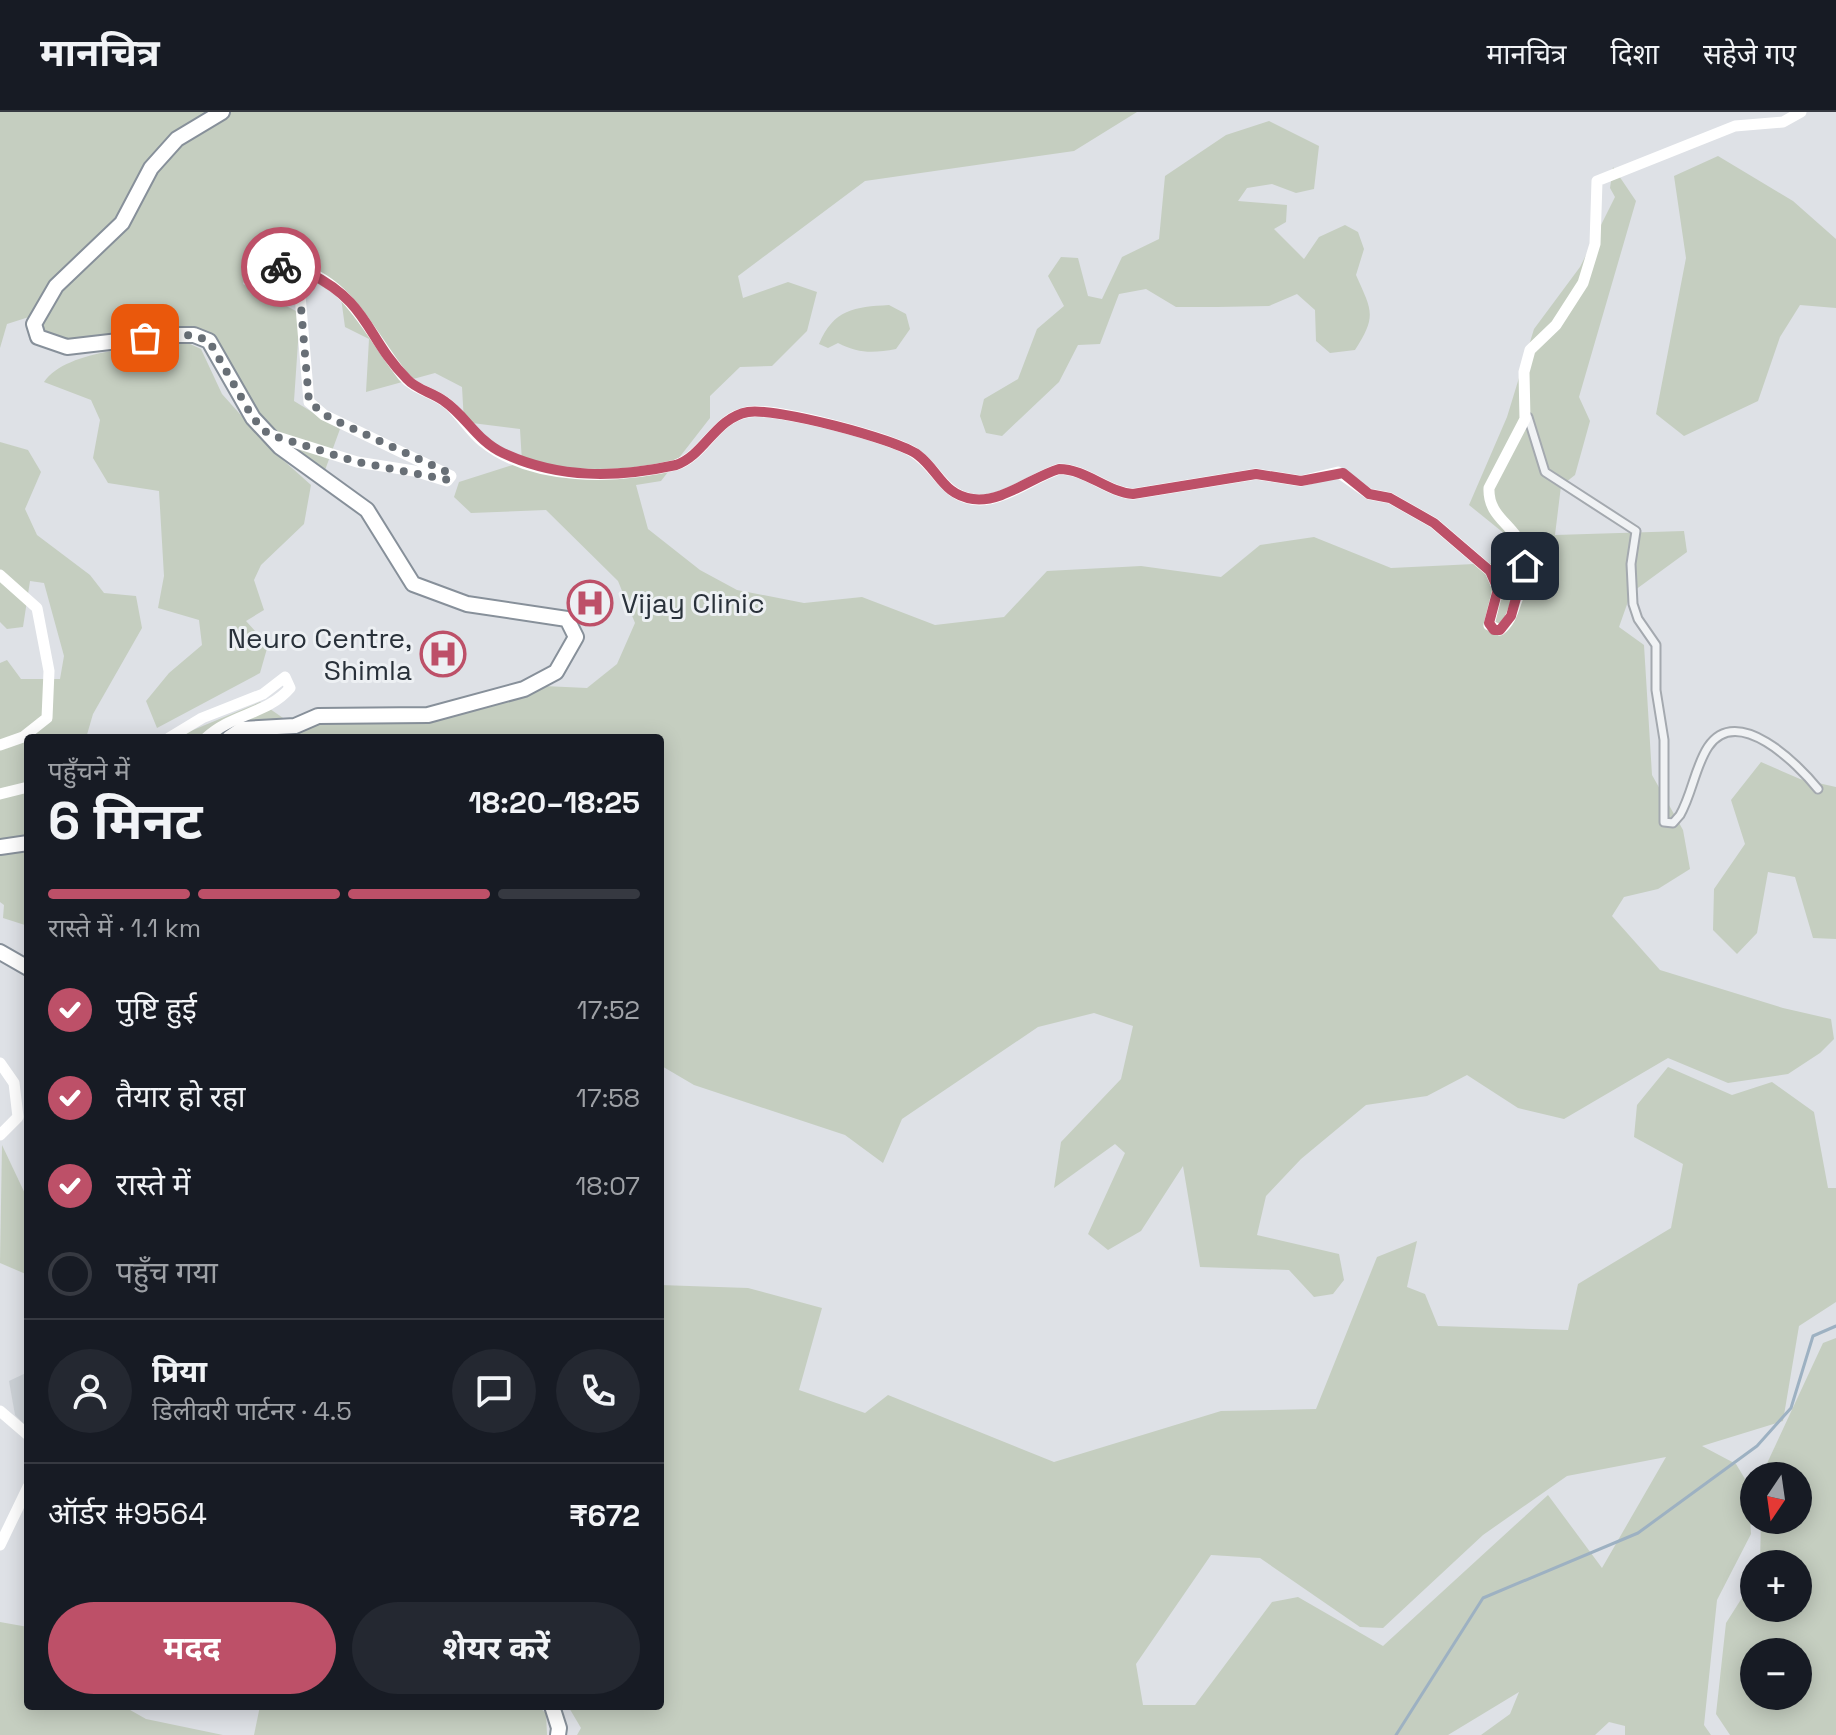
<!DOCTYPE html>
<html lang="hi">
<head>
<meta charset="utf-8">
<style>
	:root { --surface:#171b24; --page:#242831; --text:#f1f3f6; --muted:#9ea1a6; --line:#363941; --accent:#bd5068 }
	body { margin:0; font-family:"Space Grotesk","Noto Sans Devanagari",sans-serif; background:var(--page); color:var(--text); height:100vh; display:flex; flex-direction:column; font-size:30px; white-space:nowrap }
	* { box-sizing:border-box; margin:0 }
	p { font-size:26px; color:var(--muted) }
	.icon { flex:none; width:44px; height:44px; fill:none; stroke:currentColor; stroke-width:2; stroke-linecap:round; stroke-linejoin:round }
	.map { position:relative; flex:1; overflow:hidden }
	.sheet { position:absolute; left:24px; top:622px; width:640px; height:976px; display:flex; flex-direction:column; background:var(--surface); border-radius:8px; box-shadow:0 4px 20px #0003 }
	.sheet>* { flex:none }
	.needle { width:52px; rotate:193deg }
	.fabs { position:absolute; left:1740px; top:1350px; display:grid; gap:16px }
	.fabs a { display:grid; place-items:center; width:72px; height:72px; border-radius:50%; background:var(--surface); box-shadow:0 4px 20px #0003; font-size:40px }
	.pin { position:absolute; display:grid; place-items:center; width:68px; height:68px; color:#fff; margin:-34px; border-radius:16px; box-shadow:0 4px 12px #0006 }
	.courier { position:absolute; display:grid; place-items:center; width:80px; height:80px; margin:-40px; border:6px solid #bd5068; border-radius:50%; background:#fff; color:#222; box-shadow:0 2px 10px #0007 }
	.head em { font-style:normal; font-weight:700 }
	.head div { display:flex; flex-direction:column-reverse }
	.head { display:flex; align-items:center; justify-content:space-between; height:136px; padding:0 24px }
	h1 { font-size:52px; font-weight:700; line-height:60px }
	.bar { display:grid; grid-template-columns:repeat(4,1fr); gap:12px 8px; align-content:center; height:96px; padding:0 24px }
	.bar i { height:10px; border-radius:6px; background:var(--line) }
	.bar .current { background:var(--accent) }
	.bar p { grid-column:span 4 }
	.line { display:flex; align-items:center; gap:20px; padding:0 24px; border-top:2px solid var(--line) }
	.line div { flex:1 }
	.round { display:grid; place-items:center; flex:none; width:84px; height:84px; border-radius:42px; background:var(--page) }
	ol { padding:0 24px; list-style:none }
	li { display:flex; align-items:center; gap:24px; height:88px }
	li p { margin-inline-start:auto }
	li .icon { padding:8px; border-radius:50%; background:var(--accent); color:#fff; stroke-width:4 }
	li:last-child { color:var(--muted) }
	li i { width:44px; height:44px; border:4px solid var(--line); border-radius:50% }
	.primary-button { display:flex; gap:16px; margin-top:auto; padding:16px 24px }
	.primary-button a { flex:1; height:92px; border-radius:48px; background:var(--accent); color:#fff; font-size:32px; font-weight:700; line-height:92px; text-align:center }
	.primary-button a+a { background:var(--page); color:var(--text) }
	header { display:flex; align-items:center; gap:48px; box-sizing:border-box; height:112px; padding:0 40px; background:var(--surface); border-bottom:2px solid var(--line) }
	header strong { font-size:38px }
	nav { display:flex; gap:44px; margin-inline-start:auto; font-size:28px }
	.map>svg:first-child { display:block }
	.built { fill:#ccd1d6 }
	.green { fill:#c5cec0; fill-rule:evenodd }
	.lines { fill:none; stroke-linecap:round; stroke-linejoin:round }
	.stream { stroke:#9db1c2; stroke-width:3 }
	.street-casing { stroke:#a4a9af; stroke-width:11 }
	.highway-casing { stroke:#87909a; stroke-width:18 }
	.street { stroke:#f0f2f4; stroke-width:7 }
	.secondary { stroke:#fff; stroke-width:11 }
	.highway { stroke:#fff; stroke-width:14 }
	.done { stroke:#686f76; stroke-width:8; stroke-dasharray:0 14.4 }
	.route { stroke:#bd5068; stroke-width:10 }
	.labels { text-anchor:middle; stroke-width:6; stroke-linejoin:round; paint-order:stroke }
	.poi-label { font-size:28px; fill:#29313a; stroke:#edf0f3; text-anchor:start }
</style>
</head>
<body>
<header>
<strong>मानचित्र</strong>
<nav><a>मानचित्र</a><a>दिशा</a><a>सहेजे गए</a></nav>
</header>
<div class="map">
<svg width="1836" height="1623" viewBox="0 0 1836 1623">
	<rect width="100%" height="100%" fill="#dee1e6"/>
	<!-- built -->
	<polygon class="built" points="28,1260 28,1316 15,1303 9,1269"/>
	<!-- green -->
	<g class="green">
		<polygon points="0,0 209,0 175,24 120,109 53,172 29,205 7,212 0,236"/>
		<polygon points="220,0 1137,0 1074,39 865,69 738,164 743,186 788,170 817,180 807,219 772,254 740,255 710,284 710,306 661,369 636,373 648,417 700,458 737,478 804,491 862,485 935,513 1004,505 1047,459 1141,454 1221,465 1260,433 1314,425 1391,456 1516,450 1521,435 1469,393 1507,305 1534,217 1580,155 1615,85 1610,76 1613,55 1636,89 1579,285 1590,309 1575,363 1561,374 1555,423 1684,419 1687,440 1631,481 1619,515 1644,533 1652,663 1683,718 1690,757 1658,777 1624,785 1612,804 1660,858 1783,896 1831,907 1834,927 1820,941 1788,962 1728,971 1668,946 1564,1007 1518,996 1467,963 1427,984 1366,993 1301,1047 1266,1084 1257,1123 1339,1142 1344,1168 1333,1182 1314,1185 1289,1158 1200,1155 1183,1054 1141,1119 1108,1138 1088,1122 1125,1041 1115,1032 1054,1076 1061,1030 1121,967 1133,914 1094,901 1038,915 902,1007 883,1051 845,1023 694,973 660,953 660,626 174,626 260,590 296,615 318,605 428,605 544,574 587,576 617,552 635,511 618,469 546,398 471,401 454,385 459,370 522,350 520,317 464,310 462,275 435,261 366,280 369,227 345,215 341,186 253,132 243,172 300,201 294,289 340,317 324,361 281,333 255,304 210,227 67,233 39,223 36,212 58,175 124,112 153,57"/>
		<path d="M1269,9L1319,34L1314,77L1296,81L1272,72L1247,76L1238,89L1287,93L1286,110L1274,117L1304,147L1319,125L1345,113L1358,120L1364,137L1356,163C1372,199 1377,204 1355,238L1330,241L1316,229L1315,198L1297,182L1269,194L1217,195H1176L1146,177L1119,182L1100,232L1078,233L1059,270L1002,324L986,321L980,304L984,287L1018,267L1037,217L1064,194L1048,164L1061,145L1078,146L1088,184L1102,187L1122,145L1159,127L1165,64L1226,23Z"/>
		<polygon points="1718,44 1793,89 1836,127 1836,196 1800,193 1780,225 1758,289 1684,324 1656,302 1686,146 1674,64"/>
		<path d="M889,193L906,202L910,217L896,237C874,241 859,242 838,231L828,236L819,232C834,197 854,195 889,193Z"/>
		<path d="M188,231L201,237L222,282L273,339L311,373L304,412L261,453L254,468L264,498L246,509L268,533L260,561L157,616L146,589L169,561L202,533L199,508L158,496L164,464L159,379L108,371L93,346L100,308L91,288L44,270C68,236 148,235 188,231Z"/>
		<polygon points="0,330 28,338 41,360 25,397 37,423 90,463 104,481 136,484 142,516 93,602 86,626 28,626 28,814 3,806 4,793 0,790 0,551 7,548 21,567 60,567 64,544 44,471 30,469 23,515 7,517 0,510"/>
		<polygon points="1761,650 1800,667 1836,675 1836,827 1813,826 1795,765 1768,760 1757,821 1737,842 1713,818 1714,777 1745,732 1731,688"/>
		<path d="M1668,955L1732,983L1772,970L1814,1000L1828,1076H1836V1190L1799,1214L1783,1309L1702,1334L1736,1352L1748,1372L1751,1422L1717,1488L1704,1613L1711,1623H1625V1614L1609,1610L1595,1623H1481L1510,1602L1519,1580L1448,1623H577L581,1616L568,1594H660V1173L748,1176L822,1196L799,1278L865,1301L888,1283L1054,1350L1221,1299L1316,1297L1377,1145L1417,1129L1407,1175L1425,1182L1438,1214L1568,1218L1578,1172L1671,1116L1683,1052L1634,1025L1637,993ZM1666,1345L1602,1456L1548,1383L1383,1534L1298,1485L1272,1490L1195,1593H1143L1136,1552L1211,1443L1260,1446L1360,1515L1383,1516L1483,1423L1567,1364Z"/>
		<polygon points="2,1033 28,1088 28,1163 0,1151"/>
		<path d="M1836,1226V1623H1730L1716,1602L1726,1511L1754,1467V1496H1798V1452H1760L1761,1408H1798V1364H1763V1360L1823,1231ZM1754,1540H1798V1584H1754Z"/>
		<polygon points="0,1510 28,1515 28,1594 123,1594 146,1607 223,1623 0,1623"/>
		<polygon points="260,1594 537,1594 546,1601 547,1623 254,1623"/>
	</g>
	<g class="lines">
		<!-- stream -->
		<polyline class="stream" points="1396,1623 1483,1486 1638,1421 1757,1334 1791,1296 1813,1224 1836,1214"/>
		<!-- street casing -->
		<g class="street-casing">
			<path id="street" d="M1528,305L1545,360L1636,419L1631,452L1633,492L1638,507L1656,533V578L1664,628V710L1673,711L1680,703C1692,682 1695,655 1708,635C1737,591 1798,652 1818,677"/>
		</g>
		<!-- highway casing -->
		<g class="highway-casing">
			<g id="highway">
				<polyline points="222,0 177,27 151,56 122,111 56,174 34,212 38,225 67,235 170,223 194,223 209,229 253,306 280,335 367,398 413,472 467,492 567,507 576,525 556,560 524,577 428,603 318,604 295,614 242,617 229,626"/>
				<polyline points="0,735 28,731"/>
				<polyline points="0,840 28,856"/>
				<polyline points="552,1594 559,1616 558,1623"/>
			</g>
		</g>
		<!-- street -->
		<use href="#street" class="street"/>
		<!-- secondary -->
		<g class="secondary">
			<path d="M268,322L357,350L414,359L447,369L451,364L324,303L309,290L300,183L280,161L282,154L288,152C351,169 366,218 403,264C415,279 435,280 449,293C461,304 470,319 482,329C532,370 617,367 676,353C705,343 715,306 748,300C774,295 889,325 913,340C939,356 943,387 980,388C1006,388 1034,365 1059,357C1086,357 1107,380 1133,382L1256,362L1301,369L1338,360L1369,382L1390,386L1434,411L1490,459L1498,477L1489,513L1500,518C1511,510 1513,498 1518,485C1544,413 1487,419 1489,376L1525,307L1524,260L1530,238L1556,213L1583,171L1595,132L1597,69L1735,14L1783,10L1801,0"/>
			<polyline points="0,463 37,496 49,559 47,606 23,625 0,633"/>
			<path d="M169,626L202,606L263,582L285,565L290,576C268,602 231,602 206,626"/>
			<polyline points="0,682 28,675"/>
			<polyline points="0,951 14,971 18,1005 0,1023"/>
			<polyline points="0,1299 28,1323"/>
			<polyline points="0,1433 28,1375"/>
		</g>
		<!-- highway -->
		<use href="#highway" class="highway"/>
	</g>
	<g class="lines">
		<!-- done -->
		<polyline class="done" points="145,226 194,223 209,229 253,306 268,322 357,350 449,368 449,361 330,306 309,290 300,183 281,163 281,155"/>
		<!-- route -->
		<path class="route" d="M281,155C291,150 299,156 309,161C370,191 366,226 407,267C417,278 432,280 444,289C466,304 477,329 503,341C559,367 616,366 676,353C705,343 715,306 748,300C773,295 897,327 918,343C939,359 943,383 973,387C1002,391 1032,365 1059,357C1086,357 1107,380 1133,382L1256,362L1301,369L1343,361L1369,382L1390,386L1434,411L1490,459L1498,477L1489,511L1494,518H1500L1511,504L1525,454"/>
	</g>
	<!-- icons -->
	<defs>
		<g id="hospital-ring" transform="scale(2.3)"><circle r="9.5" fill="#edf0f3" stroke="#bd5068" stroke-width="1.5"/><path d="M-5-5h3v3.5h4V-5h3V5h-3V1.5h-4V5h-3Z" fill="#bd5068"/></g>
	</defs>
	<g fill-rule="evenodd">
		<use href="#hospital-ring" x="590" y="491"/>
		<use href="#hospital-ring" x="443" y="542"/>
	</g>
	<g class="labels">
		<!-- poi labels -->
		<g class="poi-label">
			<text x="621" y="501">Vijay Clinic</text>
			<text x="412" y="536" text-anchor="end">Neuro Centre,<tspan x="412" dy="32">Shimla</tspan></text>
		</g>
	</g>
</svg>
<div class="fabs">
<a><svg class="needle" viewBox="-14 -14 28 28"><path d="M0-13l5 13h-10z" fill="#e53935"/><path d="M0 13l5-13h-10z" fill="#9ea1a6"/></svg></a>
<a>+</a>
<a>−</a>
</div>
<div class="pin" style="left:145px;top:226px;background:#ea580c"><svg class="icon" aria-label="bag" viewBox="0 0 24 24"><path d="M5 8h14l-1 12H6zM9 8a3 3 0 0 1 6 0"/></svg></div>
<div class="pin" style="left:1525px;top:454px;background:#1f2937"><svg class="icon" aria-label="home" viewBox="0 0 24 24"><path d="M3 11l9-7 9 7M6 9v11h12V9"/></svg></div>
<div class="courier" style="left:281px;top:155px"><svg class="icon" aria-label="bike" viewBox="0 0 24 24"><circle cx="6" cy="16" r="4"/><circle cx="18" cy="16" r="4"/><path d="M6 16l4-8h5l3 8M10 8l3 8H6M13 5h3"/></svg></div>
<section class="sheet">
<div class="head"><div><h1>6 मिनट</h1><p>पहुँचने में</p></div><em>18:20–18:25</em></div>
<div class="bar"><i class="current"></i><i class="current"></i><i class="current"></i><i></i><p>रास्ते में · 1.1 km</p></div>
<ol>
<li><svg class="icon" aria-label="check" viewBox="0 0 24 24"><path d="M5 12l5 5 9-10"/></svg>पुष्टि हुई<p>17:52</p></li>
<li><svg class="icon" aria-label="check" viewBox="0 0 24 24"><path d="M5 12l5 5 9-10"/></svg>तैयार हो रहा<p>17:58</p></li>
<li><svg class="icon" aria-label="check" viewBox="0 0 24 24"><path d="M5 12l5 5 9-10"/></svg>रास्ते में<p>18:07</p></li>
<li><i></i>पहुँच गया</li>
</ol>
<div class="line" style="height:144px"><a class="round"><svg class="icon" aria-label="person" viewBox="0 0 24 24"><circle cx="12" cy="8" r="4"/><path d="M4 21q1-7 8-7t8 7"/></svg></a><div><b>प्रिया</b><p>डिलीवरी पार्टनर · 4.5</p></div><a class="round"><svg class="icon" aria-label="chat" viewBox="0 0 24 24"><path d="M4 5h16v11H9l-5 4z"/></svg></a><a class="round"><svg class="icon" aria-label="phone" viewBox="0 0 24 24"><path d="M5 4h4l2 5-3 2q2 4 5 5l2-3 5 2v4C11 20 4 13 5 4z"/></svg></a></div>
<div class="line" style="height:104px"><div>ऑर्डर #9564</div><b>₹672</b></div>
<div class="primary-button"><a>मदद</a><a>शेयर करें</a></div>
</section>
</div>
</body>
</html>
